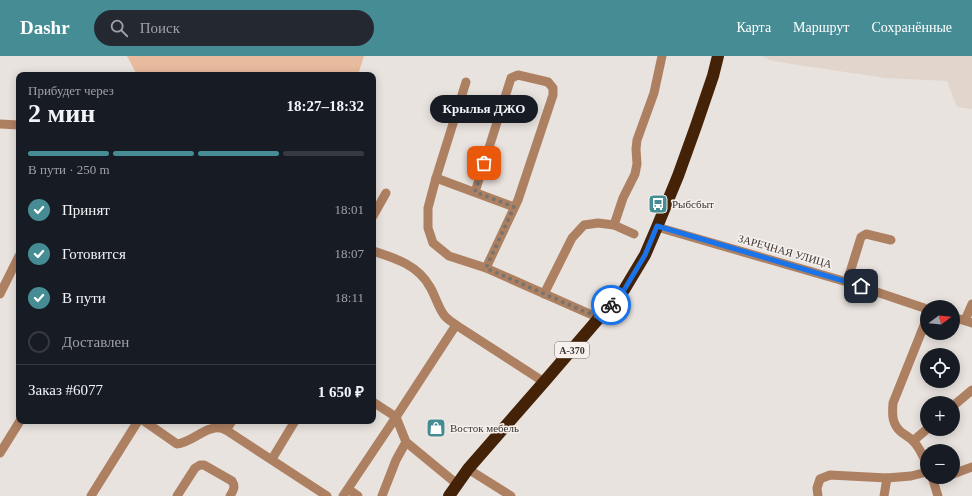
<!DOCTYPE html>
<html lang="ru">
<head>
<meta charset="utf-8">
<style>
	:root { --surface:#171b24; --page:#242831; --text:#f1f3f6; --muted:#9ea1a6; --line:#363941; --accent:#458c94 }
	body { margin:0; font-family:Georgia,serif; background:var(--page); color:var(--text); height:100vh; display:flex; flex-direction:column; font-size:15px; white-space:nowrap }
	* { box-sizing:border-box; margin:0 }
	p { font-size:13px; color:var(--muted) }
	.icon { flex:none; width:22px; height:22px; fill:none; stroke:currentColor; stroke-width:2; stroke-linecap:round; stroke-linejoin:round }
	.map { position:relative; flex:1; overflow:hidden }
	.details { position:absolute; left:16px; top:16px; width:360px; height:352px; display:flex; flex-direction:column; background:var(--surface); border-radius:8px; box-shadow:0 2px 10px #0003 }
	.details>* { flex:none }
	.needle { width:26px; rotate:74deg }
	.tools { position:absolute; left:920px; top:244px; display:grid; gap:8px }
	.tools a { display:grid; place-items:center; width:40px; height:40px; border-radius:50%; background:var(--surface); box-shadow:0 2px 10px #0003; font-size:20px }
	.pin { position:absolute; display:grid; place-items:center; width:34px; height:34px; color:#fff; margin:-17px; border-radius:8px; box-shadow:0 2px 6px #0006 }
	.courier { position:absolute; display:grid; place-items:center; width:40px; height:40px; margin:-20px; border:3px solid #1a73e8; border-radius:50%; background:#fff; color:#222; box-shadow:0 1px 5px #0007 }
	.bubble { position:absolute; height:28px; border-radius:14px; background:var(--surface); box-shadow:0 2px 10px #0003; font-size:13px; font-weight:600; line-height:28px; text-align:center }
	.head em { font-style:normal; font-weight:600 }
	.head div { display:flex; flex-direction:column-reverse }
	.head { display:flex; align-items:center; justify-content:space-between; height:68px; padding:0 12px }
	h1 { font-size:26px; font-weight:600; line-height:30px }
	.bar { display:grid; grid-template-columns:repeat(4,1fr); gap:6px 4px; align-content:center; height:48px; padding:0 12px }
	.bar i { height:5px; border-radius:3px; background:var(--line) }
	.bar .active { background:var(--accent) }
	.bar p { grid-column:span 4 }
	.line { display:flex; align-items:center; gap:10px; padding:0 12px; border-top:1px solid var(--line) }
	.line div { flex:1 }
	ol { padding:0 12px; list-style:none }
	li { display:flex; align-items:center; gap:12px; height:44px }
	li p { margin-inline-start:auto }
	li .icon { padding:4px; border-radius:50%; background:var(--accent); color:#fff; stroke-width:4 }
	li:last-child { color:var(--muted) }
	li i { width:22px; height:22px; border:2px solid var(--line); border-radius:50% }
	header { display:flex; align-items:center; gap:24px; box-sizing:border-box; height:56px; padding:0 20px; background:var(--accent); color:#fff }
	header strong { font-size:19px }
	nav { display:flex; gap:22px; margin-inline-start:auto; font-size:14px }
	.search { width:280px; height:36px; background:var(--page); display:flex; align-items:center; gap:10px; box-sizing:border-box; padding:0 14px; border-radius:22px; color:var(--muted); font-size:15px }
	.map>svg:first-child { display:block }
	.built { fill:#e2d5cc }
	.green { fill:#e8bb9e }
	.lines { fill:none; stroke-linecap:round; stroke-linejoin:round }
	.minor { stroke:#ae8062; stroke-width:9 }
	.highway { stroke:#442208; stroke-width:12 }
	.done { stroke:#767370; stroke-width:4; stroke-dasharray:0 7.2 }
	.route { stroke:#1a73e8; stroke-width:5 }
	.labels { text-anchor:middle; stroke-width:3; stroke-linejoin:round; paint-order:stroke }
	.shield { fill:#f7f0ec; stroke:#716e6b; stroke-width:1 }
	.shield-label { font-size:10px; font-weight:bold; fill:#383634 }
	.poi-label { font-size:11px; fill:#383634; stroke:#f7f0ec; text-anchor:start }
	.street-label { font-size:11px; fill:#383634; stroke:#f7f0ec }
</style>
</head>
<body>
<header>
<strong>Dashr</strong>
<div class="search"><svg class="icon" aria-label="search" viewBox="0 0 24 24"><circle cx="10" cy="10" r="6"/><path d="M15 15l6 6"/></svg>Поиск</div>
<nav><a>Карта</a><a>Маршрут</a><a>Сохранённые</a></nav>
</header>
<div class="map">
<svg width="972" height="440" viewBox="0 0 972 440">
	<rect width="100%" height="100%" fill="#e9e3df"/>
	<!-- built -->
	<polygon class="built" points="762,0 972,0 972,53 957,51 947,25 885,22 772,5"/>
	<!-- green -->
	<polygon class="green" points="127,0 364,0 358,19 137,19"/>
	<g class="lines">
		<!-- minor -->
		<g class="minor">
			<polyline points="466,26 436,122 428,152 428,172 433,187 449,200 486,212 599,262"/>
			<polyline points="0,68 19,69"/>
			<polyline points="436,122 514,151"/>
			<polyline points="475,136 511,22 518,19 548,26 553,32 553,39 518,144 486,212"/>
			<polyline points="373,160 386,137"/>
			<polyline points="614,169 623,142 635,118 637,108 636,93 637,84 654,37 662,0"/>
			<polyline points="657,171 847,226 927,253"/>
			<path d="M373,195C395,202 418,209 430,231C435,239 438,251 444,259C447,263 452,266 456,269L544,326"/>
			<polyline points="847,226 861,181 866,178 891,184"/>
			<polyline points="0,238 19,200"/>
			<polyline points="544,238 572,182 584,169 598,167 614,169 634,178"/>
			<polyline points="953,261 972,267"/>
			<path d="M927,262L893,347C892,359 892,368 901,376C906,380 911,382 914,386C920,392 923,401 927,408"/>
			<polyline points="965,264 972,248"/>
			<polyline points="373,346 396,361 406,386 457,428"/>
			<polyline points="953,350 972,334"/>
			<path d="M144,365L177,388C191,387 207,369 220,372C222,372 224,373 226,374L327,440"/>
			<polyline points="226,374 232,365"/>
			<polyline points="913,385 927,373"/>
			<polyline points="0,397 20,365"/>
			<polyline points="272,403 295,365"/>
			<polyline points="468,413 511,440"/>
			<polyline points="953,418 972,411"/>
			<polyline points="932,421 938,440"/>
			<polyline points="934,425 945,421"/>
			<polyline points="348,433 358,440"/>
			<polyline points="91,440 138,365"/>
			<path d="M177,440L195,412L200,409H204L232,425C236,431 233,435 230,440"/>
			<polyline points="343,440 396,361 456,269"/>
			<polyline points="382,440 396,404 406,386"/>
			<polyline points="818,440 817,432 820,423 830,419 887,422 911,420 927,416"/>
			<polyline points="884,440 887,422"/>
		</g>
		<!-- highway -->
		<polyline class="highway" points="449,440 468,413 544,326 599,262 624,234 645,199 657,171 678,120 696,70 713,20 718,0"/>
	</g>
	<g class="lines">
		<!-- done -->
		<polyline class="done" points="484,107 475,136 514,151 486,212 599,262 611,249"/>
		<!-- route -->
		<polyline class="route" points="611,249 624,234 645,199 657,170 861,230"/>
	</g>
	<!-- icons -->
	<defs>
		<g id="bus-square" transform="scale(1)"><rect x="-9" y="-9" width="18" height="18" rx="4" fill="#458c94" stroke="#f7f0ec"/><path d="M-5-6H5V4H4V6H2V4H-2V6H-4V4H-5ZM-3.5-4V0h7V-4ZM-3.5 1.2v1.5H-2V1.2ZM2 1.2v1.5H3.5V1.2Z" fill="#fff"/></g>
		<g id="shop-square" transform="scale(1)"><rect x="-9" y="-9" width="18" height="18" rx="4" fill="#458c94" stroke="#f7f0ec"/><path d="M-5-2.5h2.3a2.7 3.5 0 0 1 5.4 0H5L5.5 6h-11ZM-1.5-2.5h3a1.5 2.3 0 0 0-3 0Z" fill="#fff"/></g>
	</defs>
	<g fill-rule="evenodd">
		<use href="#bus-square" x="658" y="148"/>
		<use href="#shop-square" x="436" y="372"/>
	</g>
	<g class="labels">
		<!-- shield labels -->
		<rect class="shield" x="555" y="286" width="34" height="16" rx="3"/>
		<g class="shield-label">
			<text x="572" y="298">А-370</text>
		</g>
		<!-- poi labels -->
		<g class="poi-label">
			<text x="672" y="152">Рыбсбыт</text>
			<text x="450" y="376">Восток мебель</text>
		</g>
		<!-- street labels -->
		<g class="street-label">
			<text transform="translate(785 195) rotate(16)" y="4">ЗАРЕЧНАЯ УЛИЦА</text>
		</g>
	</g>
</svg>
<div class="tools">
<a><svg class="needle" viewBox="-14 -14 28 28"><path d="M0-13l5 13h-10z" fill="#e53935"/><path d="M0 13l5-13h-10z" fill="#9ea1a6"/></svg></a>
<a><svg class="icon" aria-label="locate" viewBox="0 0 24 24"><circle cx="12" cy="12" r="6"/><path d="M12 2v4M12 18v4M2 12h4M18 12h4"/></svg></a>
<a>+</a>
<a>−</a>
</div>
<div class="pin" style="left:484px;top:107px;background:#ea580c"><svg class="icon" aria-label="bag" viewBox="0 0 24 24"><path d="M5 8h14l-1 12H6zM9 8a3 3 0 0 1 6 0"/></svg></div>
<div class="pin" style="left:861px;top:230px;background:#1f2937"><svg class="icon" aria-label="home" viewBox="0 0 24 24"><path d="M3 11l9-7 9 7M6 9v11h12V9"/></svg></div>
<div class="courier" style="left:611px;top:249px"><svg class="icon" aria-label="bike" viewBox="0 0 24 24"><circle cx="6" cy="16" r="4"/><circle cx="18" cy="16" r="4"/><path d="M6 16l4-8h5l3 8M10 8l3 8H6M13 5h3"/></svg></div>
<div class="bubble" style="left:430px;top:39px;width:108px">Крылья ДЖО</div>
<section class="details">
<div class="head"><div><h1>2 мин</h1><p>Прибудет через</p></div><em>18:27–18:32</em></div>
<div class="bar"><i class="active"></i><i class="active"></i><i class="active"></i><i></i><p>В пути · 250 m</p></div>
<ol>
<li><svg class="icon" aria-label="check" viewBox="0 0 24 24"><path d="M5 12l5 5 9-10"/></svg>Принят<p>18:01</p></li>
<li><svg class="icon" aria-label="check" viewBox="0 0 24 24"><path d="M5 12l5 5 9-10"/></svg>Готовится<p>18:07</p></li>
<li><svg class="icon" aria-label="check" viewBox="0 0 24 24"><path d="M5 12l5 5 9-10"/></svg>В пути<p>18:11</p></li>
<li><i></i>Доставлен</li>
</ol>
<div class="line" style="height:52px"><div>Заказ #6077</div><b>1 650 ₽</b></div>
</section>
</div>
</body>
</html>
